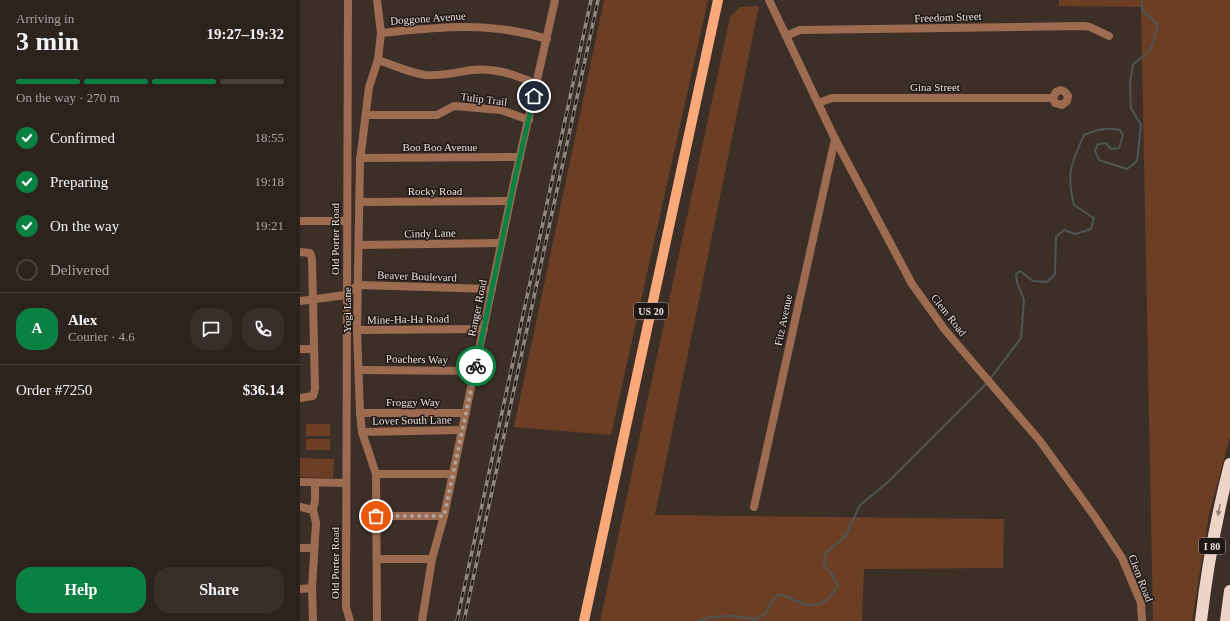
<!DOCTYPE html>
<html lang="en">
<head>
<meta charset="utf-8">
<style>
	:root { --surface:#2d231d; --page:#392f2a; --text:#f1f3f6; --muted:#a7a4a4; --line:#48403b; --accent:#0b8043 }
	body { margin:0; font-family:Georgia,serif; background:var(--page); color:var(--text); height:100vh; display:flex; flex-direction:column; font-size:15px; white-space:nowrap }
	* { box-sizing:border-box; margin:0 }
	p { font-size:13px; color:var(--muted) }
	.icon { flex:none; width:22px; height:22px; fill:none; stroke:currentColor; stroke-width:2; stroke-linecap:round; stroke-linejoin:round }
	.map { position:relative; flex:1; overflow:hidden }
	.panel { display:flex; flex-direction:column; background:var(--surface); width:300px }
	.panel>* { flex:none }
	.pin { position:absolute; display:grid; place-items:center; width:34px; height:34px; color:#fff; margin:-17px; border:2px solid #fff; border-radius:50%; box-shadow:0 1px 4px #0007 }
	.courier { position:absolute; display:grid; place-items:center; width:40px; height:40px; margin:-20px; border:3px solid #0b8043; border-radius:50%; background:#fff; color:#222; box-shadow:0 1px 5px #0007 }
	.headline em { font-style:normal; font-weight:700 }
	.headline div { display:flex; flex-direction:column-reverse }
	.headline { display:flex; align-items:center; justify-content:space-between; height:68px; padding:0 16px }
	h1 { font-size:26px; font-weight:700; line-height:30px }
	.bar { display:grid; grid-template-columns:repeat(4,1fr); gap:6px 4px; align-content:center; height:48px; padding:0 16px }
	.bar i { height:5px; border-radius:3px; background:var(--line) }
	.bar .selected { background:var(--accent) }
	.bar p { grid-column:span 4 }
	.line { display:flex; align-items:center; gap:10px; padding:0 16px; border-top:1px solid var(--line) }
	.line div { flex:1 }
	.round { display:grid; place-items:center; flex:none; width:42px; height:42px; border-radius:16px; background:var(--page) }
	ol { padding:0 16px; list-style:none }
	li { display:flex; align-items:center; gap:12px; height:44px }
	li p { margin-inline-start:auto }
	li .icon { padding:4px; border-radius:50%; background:var(--accent); color:#fff; stroke-width:4 }
	li:last-child { color:var(--muted) }
	li i { width:22px; height:22px; border:2px solid var(--line); border-radius:50% }
	.button { display:flex; gap:8px; margin-top:auto; padding:8px 16px }
	.button a { flex:1; height:46px; border-radius:16px; background:var(--accent); color:#fff; font-size:16px; font-weight:700; line-height:46px; text-align:center }
	.button a+a { background:var(--page); color:var(--text) }
	main { display:flex; flex:1; min-height:0 }
	.map>svg:first-child { display:block }
	.green { fill:#6c3e23 }
	.lines { fill:none; stroke-linecap:round; stroke-linejoin:round }
	.stream { stroke:#4e5654; stroke-width:2 }
	.street { stroke:#9d6c50; stroke-width:8 }
	.primary { stroke:#faa97b; stroke-width:10 }
	.highway { stroke:#eed5c8; stroke-width:12 }
	.rail-casing { stroke:#928780; stroke-width:3.5 }
	.rail { stroke:#1f1815; stroke-width:2; stroke-dasharray:6; stroke-linecap:butt }
	.oneway { fill:#918077 }
	.done { stroke:#aea39d; stroke-width:4; stroke-dasharray:0 7.2 }
	.route { stroke:#0b8043; stroke-width:5 }
	.labels { text-anchor:middle; stroke-width:3; stroke-linejoin:round; paint-order:stroke }
	.shield { fill:#1f1815; stroke:#aea5a1; stroke-width:1 }
	.shield-label { font-size:10px; font-weight:bold; fill:#ebe2dd }
	.street-label { font-size:11px; fill:#ebe2dd; stroke:#1f1815 }
</style>
</head>
<body>
<main>
<section class="panel">
<div class="headline"><div><h1>3 min</h1><p>Arriving in</p></div><em>19:27–19:32</em></div>
<div class="bar"><i class="selected"></i><i class="selected"></i><i class="selected"></i><i></i><p>On the way · 270 m</p></div>
<ol>
<li><svg class="icon" aria-label="check" viewBox="0 0 24 24"><path d="M5 12l5 5 9-10"/></svg>Confirmed<p>18:55</p></li>
<li><svg class="icon" aria-label="check" viewBox="0 0 24 24"><path d="M5 12l5 5 9-10"/></svg>Preparing<p>19:18</p></li>
<li><svg class="icon" aria-label="check" viewBox="0 0 24 24"><path d="M5 12l5 5 9-10"/></svg>On the way<p>19:21</p></li>
<li><i></i>Delivered</li>
</ol>
<div class="line" style="height:72px"><b class="round" style="background:var(--accent);color:#fff">A</b><div><b>Alex</b><p>Courier · 4.6</p></div><a class="round"><svg class="icon" aria-label="chat" viewBox="0 0 24 24"><path d="M4 5h16v11H9l-5 4z"/></svg></a><a class="round"><svg class="icon" aria-label="phone" viewBox="0 0 24 24"><path d="M5 4h4l2 5-3 2q2 4 5 5l2-3 5 2v4C11 20 4 13 5 4z"/></svg></a></div>
<div class="line" style="height:52px"><div>Order #7250</div><b>$36.14</b></div>
<div class="button"><a>Help</a><a>Share</a></div>
</section>
<div class="map">
<svg width="930" height="621" viewBox="0 0 930 621">
	<rect width="100%" height="100%" fill="#3c2f27"/>
	<!-- green -->
	<g class="green">
		<polygon points="304,0 408,0 311,435 214,427"/>
		<polygon points="759,0 930,0 930,437 909,515 892,621 853,621 841,7 759,6"/>
		<polygon points="459,6 355,515 704,519 703,568 564,569 562,621 300,621 430,17 440,7"/>
		<rect x="6" y="424" width="24" height="12"/>
		<rect x="6" y="439" width="24" height="11"/>
		<polygon points="0,458 34,459 33,478 0,477"/>
	</g>
	<g class="lines">
		<!-- stream -->
		<g class="stream">
			<path d="M690,379L721,338L724,300L717,282L716,274L720,271L733,281L747,282L755,274L756,237L764,230L775,234L791,229L794,218L774,205C766,174 771,164 784,135C796,130 806,127 820,130L823,135L819,148L811,149L806,143L798,144L795,151L799,160L827,169L837,161L841,125L831,108L830,84L833,64C851,52 855,46 857,24L842,10V0"/>
			<path d="M399,621L410,617L432,616L456,619L465,614L476,595C489,595 486,597 496,601C518,610 528,603 538,585L532,574L524,566L525,554L546,535L560,505L588,482L687,383"/>
		</g>
		<!-- street -->
		<g class="street">
			<polyline points="48,0 46,607 50,621"/>
			<polyline points="77,0 81,33 78,60 69,87 60,161 57,330 60,413 62,432 76,474 77,621"/>
			<polyline points="469,0 535,139 612,284 645,330 740,441 795,517 822,558 841,603 842,621"/>
			<path d="M81,33C139,27 190,21 247,39"/>
			<polyline points="486,36 500,30 783,26 790,27 809,36"/>
			<path d="M78,60C93,65 110,73 125,75C144,76 154,73 171,70C195,67 215,75 237,84"/>
			<polyline points="518,103 532,98 753,98 756,92 761,90 765,92 768,96 767,101 762,105 755,103 753,98"/>
			<polyline points="66,115 137,115 154,106 201,110 229,120"/>
			<polyline points="60,158 220,157"/>
			<polyline points="59,202 210,201"/>
			<polyline points="0,221 46,221"/>
			<polyline points="59,245 201,243"/>
			<polyline points="0,252 10,253 12,259 15,389 13,396 0,398"/>
			<polyline points="0,301 46,295 58,285 192,289"/>
			<polyline points="57,330 184,329"/>
			<polyline points="0,349 14,349"/>
			<polyline points="59,370 175,371"/>
			<polyline points="60,413 166,413"/>
			<polyline points="62,432 162,430"/>
			<polyline points="76,474 153,474"/>
			<polyline points="0,482 46,483"/>
			<polyline points="0,507 13,510"/>
			<polyline points="454,507 535,139"/>
			<polyline points="76,516 144,516"/>
			<polyline points="0,548 14,548"/>
			<polyline points="77,559 132,559"/>
			<polyline points="0,589 12,588"/>
			<polyline points="13,621 12,588 16,523 13,510 15,501 15,483"/>
			<polyline points="122,621 132,559 144,516 215,178 255,0"/>
		</g>
		<!-- primary -->
		<polyline class="primary" points="284,621 418,0"/>
		<!-- highway -->
		<g class="highway">
			<path d="M901,621C907,568 917,515 930,464"/>
			<polyline points="926,621 930,591"/>
		</g>
		<!-- rail casing -->
		<g class="rail-casing">
			<g id="rail">
				<polyline points="157,621 291,0"/>
				<polyline points="164,621 298,0"/>
			</g>
		</g>
		<!-- rail -->
		<use href="#rail" class="rail"/>
	</g>
	<!-- one-way arrows -->
	<defs><path id="oneway-solid" d="M-6-.8H1V-3.2L6.5 0L1 3.2V.8H-6Z"/></defs>
	<use class="oneway" href="#oneway-solid" transform="translate(919 510) rotate(101)"/>
	<g class="lines">
		<!-- done -->
		<polyline class="done" points="76,516 144,516 176,366"/>
		<!-- route -->
		<polyline class="route" points="176,366 215,178 234,96"/>
	</g>
	<g class="labels">
		<!-- shield labels -->
		<g class="shield">
			<rect x="334" y="303" width="34" height="16" rx="3"/>
			<rect x="899" y="538" width="26" height="16" rx="3"/>
		</g>
		<g class="shield-label">
			<text x="351" y="315">US 20</text>
			<text x="912" y="550">I 80</text>
		</g>
		<!-- street labels -->
		<g class="street-label">
			<text transform="translate(648 17) rotate(-2)" y="4">Freedom Street</text>
			<text transform="translate(128 18) rotate(-4)" y="4">Doggone Avenue</text>
			<text x="635" y="91">Gina Street</text>
			<text transform="translate(184 99) rotate(7)" y="4">Tulip Trail</text>
			<text x="140" y="151">Boo Boo Avenue</text>
			<text x="135" y="195">Rocky Road</text>
			<text transform="translate(130 233) rotate(-1)" y="4">Cindy Lane</text>
			<text transform="translate(35 239) rotate(-90)" y="4">Old Porter Road</text>
			<text transform="translate(117 276) rotate(2)" y="4">Beaver Boulevard</text>
			<text transform="translate(177 308) rotate(-78)" y="4">Ranger Road</text>
			<text transform="translate(47 310) rotate(-90)" y="4">Yogi Lane</text>
			<text transform="translate(649 315) rotate(52)" y="4">Clem Road</text>
			<text transform="translate(108 319) rotate(-1)" y="4">Mine-Ha-Ha Road</text>
			<text transform="translate(483 320) rotate(-78)" y="4">Fitz Avenue</text>
			<text transform="translate(117 359) rotate(1)" y="4">Poachers Way</text>
			<text x="113" y="406">Froggy Way</text>
			<text transform="translate(112 420) rotate(-1)" y="4">Lover South Lane</text>
			<text transform="translate(35 563) rotate(-90)" y="4">Old Porter Road</text>
			<text transform="translate(841 578) rotate(69)" y="4">Clem Road</text>
		</g>
	</g>
</svg>
<div class="pin" style="left:76px;top:516px;background:#ea580c"><svg class="icon" aria-label="bag" viewBox="0 0 24 24"><path d="M5 8h14l-1 12H6zM9 8a3 3 0 0 1 6 0"/></svg></div>
<div class="pin" style="left:234px;top:96px;background:#1f2937"><svg class="icon" aria-label="home" viewBox="0 0 24 24"><path d="M3 11l9-7 9 7M6 9v11h12V9"/></svg></div>
<div class="courier" style="left:176px;top:366px"><svg class="icon" aria-label="bike" viewBox="0 0 24 24"><circle cx="6" cy="16" r="4"/><circle cx="18" cy="16" r="4"/><path d="M6 16l4-8h5l3 8M10 8l3 8H6M13 5h3"/></svg></div>
</div>
</main>
</body>
</html>
